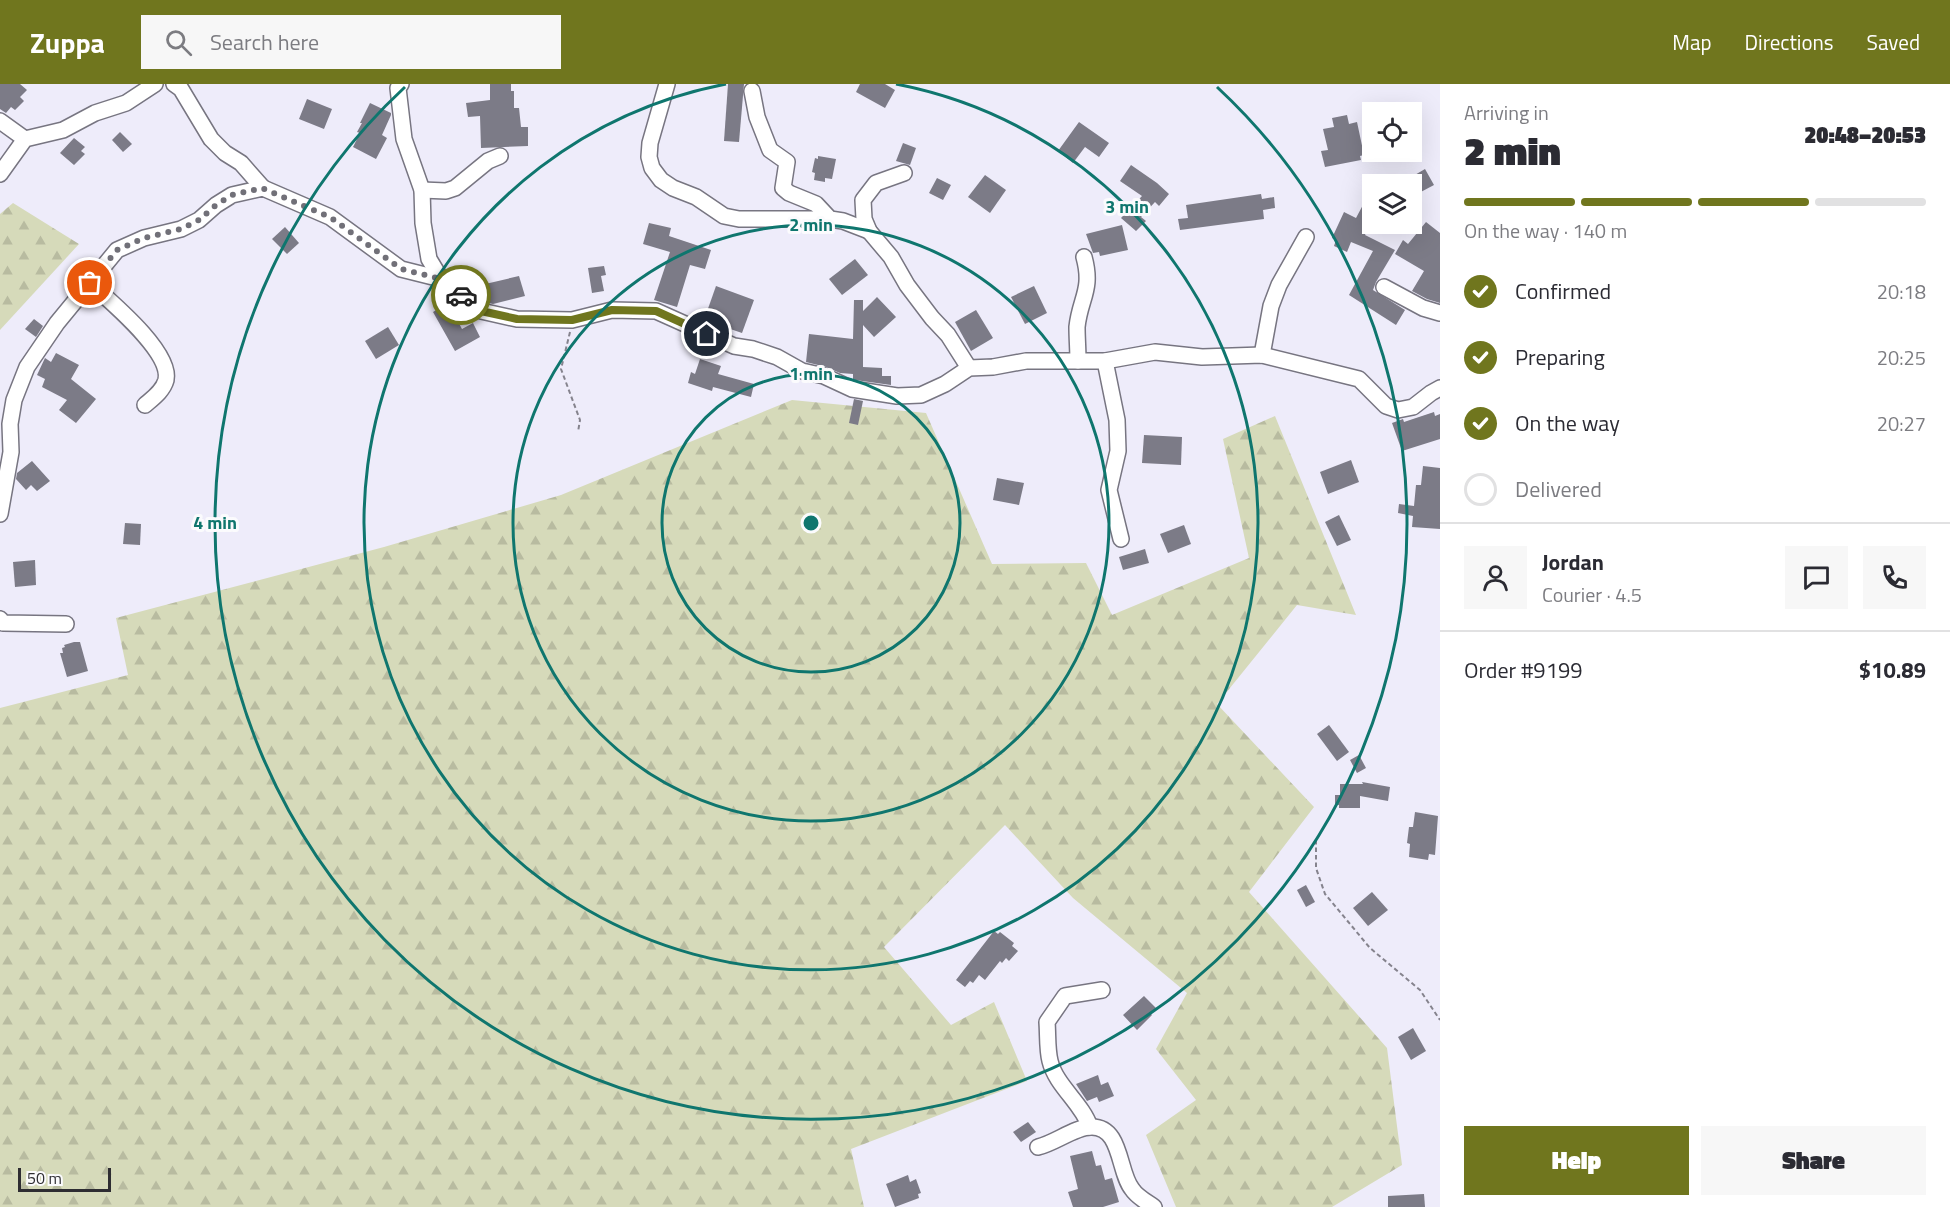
<!DOCTYPE html>
<html lang="en">
<head>
<meta charset="utf-8">
<style>
	:root { --surface:#fff; --page:#f7f7f7; --text:#2b2b33; --muted:#7c7c81; --line:#e1e1e2; --accent:#70761e }
	body { margin:0; font-family:"Titillium Web",sans-serif; background:var(--page); color:var(--text); height:100vh; display:flex; flex-direction:column; font-size:22px; white-space:nowrap }
	* { box-sizing:border-box; margin:0 }
	p { font-size:20px; color:var(--muted) }
	.icon { flex:none; width:33px; height:33px; fill:none; stroke:currentColor; stroke-width:2; stroke-linecap:round; stroke-linejoin:round }
	.map { position:relative; flex:1; overflow:hidden }
	.side { display:flex; flex-direction:column; background:var(--surface); width:510px }
	.side>* { flex:none }
	.buttons { position:absolute; left:1362px; top:18px; display:grid; gap:12px }
	.buttons a { display:grid; place-items:center; width:60px; height:60px; border-radius:0px; background:var(--surface); box-shadow:0 6px 24px #0002; font-size:30px }
	.scale { position:absolute; left:18px; bottom:15px; width:93px; box-sizing:border-box; padding-left:6px; border:3px solid #2e2d32; border-top:0; font-size:16px; line-height:21px; white-space:nowrap; color:#2e2d32; -webkit-text-stroke:4px #fbfbfd; paint-order:stroke }
	.pin { position:absolute; display:grid; place-items:center; width:51px; height:51px; color:#fff; margin:-26px; border:3px solid #fff; border-radius:50%; box-shadow:0 2px 6px #0007 }
	.courier { position:absolute; display:grid; place-items:center; width:60px; height:60px; margin:-30px; border:4px solid #70761e; border-radius:50%; background:#fff; color:#222; box-shadow:0 2px 8px #0007 }
	.headline em { font-style:normal; font-weight:800 }
	.headline div { display:flex; flex-direction:column-reverse }
	.headline { display:flex; align-items:center; justify-content:space-between; height:102px; padding:0 24px }
	h1 { font-size:39px; font-weight:800; line-height:45px }
	.bar { display:grid; grid-template-columns:repeat(4,1fr); gap:9px 6px; align-content:center; height:72px; padding:0 24px }
	.bar i { height:8px; border-radius:4px; background:var(--line) }
	.bar .current { background:var(--accent) }
	.bar p { grid-column:span 4 }
	.line { display:flex; align-items:center; gap:15px; padding:0 24px; border-top:2px solid var(--line) }
	.line div { flex:1 }
	.round { display:grid; place-items:center; flex:none; width:63px; height:63px; border-radius:0px; background:var(--page) }
	ol { padding:0 24px; list-style:none }
	li { display:flex; align-items:center; gap:18px; height:66px }
	li p { margin-inline-start:auto }
	li .icon { padding:6px; border-radius:50%; background:var(--accent); color:#fff; stroke-width:4 }
	li:last-child { color:var(--muted) }
	li i { width:33px; height:33px; border:3px solid var(--line); border-radius:50% }
	.action { display:flex; gap:12px; margin-top:auto; padding:12px 24px }
	.action a { flex:1; height:69px; border-radius:0px; background:var(--accent); color:#fff; font-size:24px; font-weight:800; line-height:69px; text-align:center }
	.action a+a { background:var(--page); color:var(--text) }
	header { display:flex; align-items:center; gap:36px; box-sizing:border-box; height:84px; padding:0 30px; background:var(--accent); color:#fff }
	header strong { font-size:28px }
	nav { display:flex; gap:33px; margin-inline-start:auto; font-size:21px }
	.search { width:420px; height:54px; background:var(--page); display:flex; align-items:center; gap:15px; box-sizing:border-box; padding:0 21px; border-radius:0px; color:var(--muted); font-size:22px }
	main { display:flex; flex:1; min-height:0 }
	.map>svg:first-child { display:block }
	.forest { fill:url(#forest-firs) }
	.building { fill:#7c7b87 }
	.lines { fill:none; stroke-linecap:round; stroke-linejoin:round }
	.minor-casing { stroke:#777581; stroke-width:18 }
	.path { stroke:#85838d; stroke-width:2; stroke-dasharray:4.5 3; stroke-linecap:butt }
	.minor { stroke:#fff; stroke-width:15 }
	.done { stroke:#717078; stroke-width:6; stroke-dasharray:0 10.8 }
	.route { stroke:#70761e; stroke-width:8 }
	.ring { fill:none; stroke:#0f766e; stroke-width:3 }
	.centre { fill:#0f766e; stroke:#fbfbfd; stroke-width:3 }
	.ring-label { font-size:18px; text-anchor:middle; font-weight:bold; fill:#0f766e; stroke:#fbfbfd; stroke-width:6; stroke-linejoin:round; paint-order:stroke }
</style>
</head>
<body>
<header>
<strong>Zuppa</strong>
<div class="search"><svg class="icon" aria-label="search" viewBox="0 0 24 24"><circle cx="10" cy="10" r="6"/><path d="M15 15l6 6"/></svg>Search here</div>
<nav><a>Map</a><a>Directions</a><a>Saved</a></nav>
</header>
<main>
<div class="map">
<svg width="1440" height="1123" viewBox="0 0 1440 1123">
	<defs>
		<pattern id="forest-firs" width="22" height="20" patternUnits="userSpaceOnUse" patternTransform="scale(1.5)"><rect width="22" height="20" fill="#d6daba"/><path d="M5 1l3.5 6h-7zM16 11l3.5 6h-7z" fill="#b8bba0"/></pattern>
	</defs>
	<rect width="100%" height="100%" fill="#eeecfa"/>
	<!-- forest -->
	<g class="forest">
		<polygon points="13,119 79,160 0,246 0,130"/>
		<polygon points="792,316 926,329 992,480 1086,479 1112,531 1249,474 1223,355 1275,332 1356,531 1297,521 1217,620 1314,723 1249,808 1387,964 1402,1081 1332,1123 1176,1123 1146,1051 1196,1016 1156,965 1187,909 1073,814 1005,741 884,863 951,941 994,918 1027,997 851,1065 864,1123 0,1123 0,624 128,591 116,534 384,463 561,411"/>
	</g>
	<!-- building -->
	<g class="building">
		<polygon points="0,0 20,0 27,6 20,13 24,17 15,26 11,23 6,29 0,25"/>
		<polygon points="490,0 511,0 511,7 514,7 514,24 519,24 521,43 528,43 528,62 481,64 480,32 468,33 466,19 490,16"/>
		<polygon points="728,0 744,0 739,58 724,57"/>
		<polygon points="860,0 885,0 895,6 885,24 856,8"/>
		<polygon points="307,15 332,25 324,45 299,35"/>
		<polygon points="370,19 391,29 391,31 382,51 387,54 376,75 353,63 360,49 357,48 362,39 360,39"/>
		<polygon points="1347,31 1349,40 1357,38 1364,71 1360,72 1361,76 1325,83 1321,67 1328,66 1323,45 1334,43 1332,34"/>
		<polygon points="1079,38 1109,59 1099,73 1085,63 1073,79 1058,67"/>
		<polygon points="120,48 132,60 123,68 112,56"/>
		<polygon points="74,54 85,63 81,67 85,70 74,81 60,69"/>
		<polygon points="903,59 916,64 910,81 896,77"/>
		<polygon points="818,72 836,75 832,95 825,94 825,98 814,96 815,89 812,88 815,74 818,75"/>
		<polygon points="1131,81 1157,99 1169,110 1159,122 1155,118 1141,133 1146,137 1136,147 1121,134 1142,112 1120,97"/>
		<polygon points="1425,85 1434,101 1417,110 1408,95"/>
		<polygon points="985,91 1006,106 990,129 968,113"/>
		<polygon points="937,94 951,101 943,116 929,109"/>
		<polygon points="1372,104 1372,135 1365,151 1395,166 1376,198 1373,206 1405,226 1396,241 1349,211 1373,167 1351,158 1347,168 1334,162 1336,156 1332,154 1344,128 1356,134"/>
		<polygon points="1261,110 1262,115 1274,113 1275,124 1263,126 1264,135 1180,146 1178,135 1188,134 1186,121"/>
		<polygon points="1426,138 1440,149 1440,219 1427,215 1412,207 1424,187 1395,170 1403,156 1408,160"/>
		<polygon points="649,139 671,144 669,152 711,166 705,185 690,181 677,223 654,216 670,168 643,160"/>
		<polygon points="1122,141 1128,166 1100,172 1099,168 1093,169 1086,150"/>
		<polygon points="285,143 299,159 287,170 272,155"/>
		<polygon points="855,175 868,191 842,211 829,195"/>
		<polygon points="604,182 606,191 601,192 604,207 592,209 588,184"/>
		<polygon points="519,192 525,212 493,220 485,218 481,201"/>
		<polygon points="716,202 754,216 742,249 704,236"/>
		<polygon points="1034,202 1047,229 1025,240 1011,213"/>
		<polygon points="877,213 896,233 874,253 863,241 863,283 882,284 882,292 891,292 891,301 855,296 853,295 853,290 840,289 826,283 806,278 809,250 853,255 854,216 863,216 863,227"/>
		<polygon points="448,219 462,245 473,239 480,253 455,267 433,228"/>
		<polygon points="976,226 993,254 971,267 955,238"/>
		<polygon points="34,235 43,242 36,253 25,245"/>
		<polygon points="388,243 399,261 376,275 365,257"/>
		<polygon points="56,269 79,281 71,295 96,315 76,339 59,326 67,316 42,303 45,295 37,291 45,274 51,278"/>
		<polygon points="700,275 721,282 718,290 754,300 751,313 713,303 712,307 688,299 691,288 695,290"/>
		<polygon points="854,315 863,317 858,341 849,339"/>
		<polygon points="1434,328 1435,332 1440,330 1440,355 1402,367 1392,339 1403,335 1404,338"/>
		<polygon points="1144,351 1182,353 1181,381 1142,379"/>
		<polygon points="1351,376 1359,398 1328,410 1320,388"/>
		<polygon points="32,377 50,397 37,407 31,401 26,406 16,395 17,389"/>
		<polygon points="1423,382 1440,384 1440,445 1412,443 1413,432 1398,429 1399,420 1414,422 1416,401 1421,401"/>
		<polygon points="997,394 1024,399 1019,421 993,416"/>
		<polygon points="1339,431 1351,456 1337,462 1325,438"/>
		<polygon points="125,439 141,440 140,461 123,460"/>
		<polygon points="1184,441 1191,460 1168,469 1160,450"/>
		<polygon points="1145,465 1149,479 1123,486 1119,473"/>
		<polygon points="35,476 36,501 15,503 13,478"/>
		<polygon points="74,558 80,558 88,587 67,593 60,569 63,569 62,564 65,563 64,561"/>
		<polygon points="1329,641 1349,668 1337,677 1317,650"/>
		<polygon points="1359,671 1366,684 1357,689 1350,676"/>
		<polygon points="1362,698 1390,703 1388,717 1360,712 1360,724 1339,724 1339,721 1335,721 1335,711 1340,711 1340,700 1363,700"/>
		<polygon points="1415,728 1438,732 1435,771 1429,770 1428,776 1409,773 1410,760 1407,759 1409,743 1413,743"/>
		<polygon points="1306,801 1315,818 1306,823 1297,806"/>
		<polygon points="1372,808 1388,826 1368,842 1353,824"/>
		<polygon points="994,847 998,850 1000,848 1014,859 1012,862 1018,867 1009,877 1006,874 1002,879 1000,877 985,896 979,891 973,899 970,897 965,903 956,896"/>
		<polygon points="1144,912 1156,924 1150,929 1152,931 1137,946 1123,931"/>
		<polygon points="1413,944 1426,967 1411,976 1398,953"/>
		<polygon points="1098,991 1101,1001 1108,998 1114,1012 1099,1018 1097,1013 1087,1017 1076,1000"/>
		<polygon points="1028,1038 1036,1048 1021,1058 1013,1048"/>
		<polygon points="1092,1067 1096,1082 1101,1081 1105,1096 1112,1094 1119,1118 1103,1123 1073,1123 1068,1108 1078,1105 1070,1072"/>
		<polygon points="908,1091 910,1098 916,1095 921,1109 918,1110 919,1114 895,1123 886,1100"/>
		<polygon points="1424,1110 1425,1123 1388,1123 1388,1112"/>
	</g>
	<g class="lines">
		<!-- minor casing -->
		<g class="minor-casing">
			<g id="minor">
				<polyline points="174,0 181,5 211,55 225,69 241,79 263,104"/>
				<polyline points="401,0 398,4 404,55 422,106 423,139 429,175 441,195"/>
				<polyline points="667,0 650,59 649,73 652,84 661,96 673,104 696,113 724,132 739,135 830,135"/>
				<polyline points="752,7 757,33 770,66 787,78 783,104 789,109 816,120 830,135 843,137 869,147"/>
				<polyline points="0,37 25,55"/>
				<polyline points="904,89 876,99 863,116 864,135 869,147 891,173 907,201 932,234 948,251 969,284"/>
				<polyline points="0,90 25,55 63,46 95,29 126,19 155,0"/>
				<polyline points="422,106 446,107 455,104 488,77 500,72"/>
				<path d="M90,199C110,217 172,268 166,296C163,307 153,314 145,321"/>
				<polyline points="1384,203 1423,224 1440,229"/>
				<polyline points="1262,271 1271,222 1279,201 1306,153"/>
				<path d="M1078,277C1078,266 1077,254 1077,243C1080,214 1093,206 1084,173"/>
				<polyline points="1105,277 1117,336 1118,367 1109,406 1121,455"/>
				<polyline points="0,430 11,368 10,340 14,316 27,283 57,239 117,166 144,154 181,145 199,136 216,121 232,111 263,104 330,133 401,185 441,195 481,227 517,235 572,236 612,226 656,227 734,262 753,265 777,273 802,287 824,292 852,305 897,312 921,311 945,300 969,284 993,283 1026,277 1105,277 1155,268 1202,273 1262,271 1359,295 1386,322 1398,326 1413,323 1431,309 1440,304"/>
				<polyline points="0,535 3,539 66,540"/>
				<path d="M1090,1043C1082,1019 1056,1002 1050,977C1047,965 1048,951 1047,938L1065,912L1102,906"/>
				<path d="M1038,1063C1055,1059 1075,1043 1091,1043C1122,1042 1118,1088 1132,1105C1137,1113 1147,1118 1154,1123"/>
			</g>
		</g>
		<!-- path -->
		<g class="path">
			<polyline points="570,248 561,285 580,336 578,348"/>
			<polyline points="1316,756 1316,784 1325,810 1370,864 1420,906 1440,936"/>
		</g>
		<!-- minor -->
		<use href="#minor" class="minor"/>
	</g>
	<g class="lines">
		<!-- done -->
		<polyline class="done" points="90,199 117,166 144,154 181,145 199,136 216,121 232,111 262,104 330,133 401,185 441,195 461,211"/>
		<!-- route -->
		<polyline class="route" points="461,211 481,227 517,235 572,236 612,226 656,227 707,250"/>
	</g>
	<!-- distance rings -->
	<g class="ring">
		<circle cx="811" cy="439" r="149"/>
		<circle cx="811" cy="439" r="298"/>
		<path d="M896 0A447 447 0 1 1 726 0"/>
		<path d="M1217 3A596 596 0 1 1 405 3"/>
	</g>
	<circle cx="811" cy="439" r="9" class="centre"/>
	<g class="ring-label">
		<text x="1127" y="129">3 min</text>
		<text x="811" y="147">2 min</text>
		<text x="811" y="296">1 min</text>
		<text x="215" y="445">4 min</text>
	</g>
</svg>
<div class="buttons">
<a><svg class="icon" aria-label="locate" viewBox="0 0 24 24"><circle cx="12" cy="12" r="6"/><path d="M12 2v4M12 18v4M2 12h4M18 12h4"/></svg></a>
<a><svg class="icon" aria-label="layers" viewBox="0 0 24 24"><path d="M12 4l9 5-9 5-9-5zM3 14l9 5 9-5"/></svg></a>
</div>
<div class="scale">50 m</div>
<div class="pin" style="left:90px;top:199px;background:#ea580c"><svg class="icon" aria-label="bag" viewBox="0 0 24 24"><path d="M5 8h14l-1 12H6zM9 8a3 3 0 0 1 6 0"/></svg></div>
<div class="pin" style="left:707px;top:250px;background:#1f2937"><svg class="icon" aria-label="home" viewBox="0 0 24 24"><path d="M3 11l9-7 9 7M6 9v11h12V9"/></svg></div>
<div class="courier" style="left:461px;top:211px"><svg class="icon" aria-label="car" viewBox="0 0 24 24"><path d="M5 17H2v-5l4-1 3-4h7l3 4 3 1v5h-3M9 17h6M6 11h13"/><circle cx="7" cy="17" r="2"/><circle cx="17" cy="17" r="2"/></svg></div>
</div>
<section class="side">
<div class="headline"><div><h1>2 min</h1><p>Arriving in</p></div><em>20:48–20:53</em></div>
<div class="bar"><i class="current"></i><i class="current"></i><i class="current"></i><i></i><p>On the way · 140 m</p></div>
<ol>
<li><svg class="icon" aria-label="check" viewBox="0 0 24 24"><path d="M5 12l5 5 9-10"/></svg>Confirmed<p>20:18</p></li>
<li><svg class="icon" aria-label="check" viewBox="0 0 24 24"><path d="M5 12l5 5 9-10"/></svg>Preparing<p>20:25</p></li>
<li><svg class="icon" aria-label="check" viewBox="0 0 24 24"><path d="M5 12l5 5 9-10"/></svg>On the way<p>20:27</p></li>
<li><i></i>Delivered</li>
</ol>
<div class="line" style="height:108px"><a class="round"><svg class="icon" aria-label="person" viewBox="0 0 24 24"><circle cx="12" cy="8" r="4"/><path d="M4 21q1-7 8-7t8 7"/></svg></a><div><b>Jordan</b><p>Courier · 4.5</p></div><a class="round"><svg class="icon" aria-label="chat" viewBox="0 0 24 24"><path d="M4 5h16v11H9l-5 4z"/></svg></a><a class="round"><svg class="icon" aria-label="phone" viewBox="0 0 24 24"><path d="M5 4h4l2 5-3 2q2 4 5 5l2-3 5 2v4C11 20 4 13 5 4z"/></svg></a></div>
<div class="line" style="height:78px"><div>Order #9199</div><b>$10.89</b></div>
<div class="action"><a>Help</a><a>Share</a></div>
</section>
</main>
</body>
</html>
